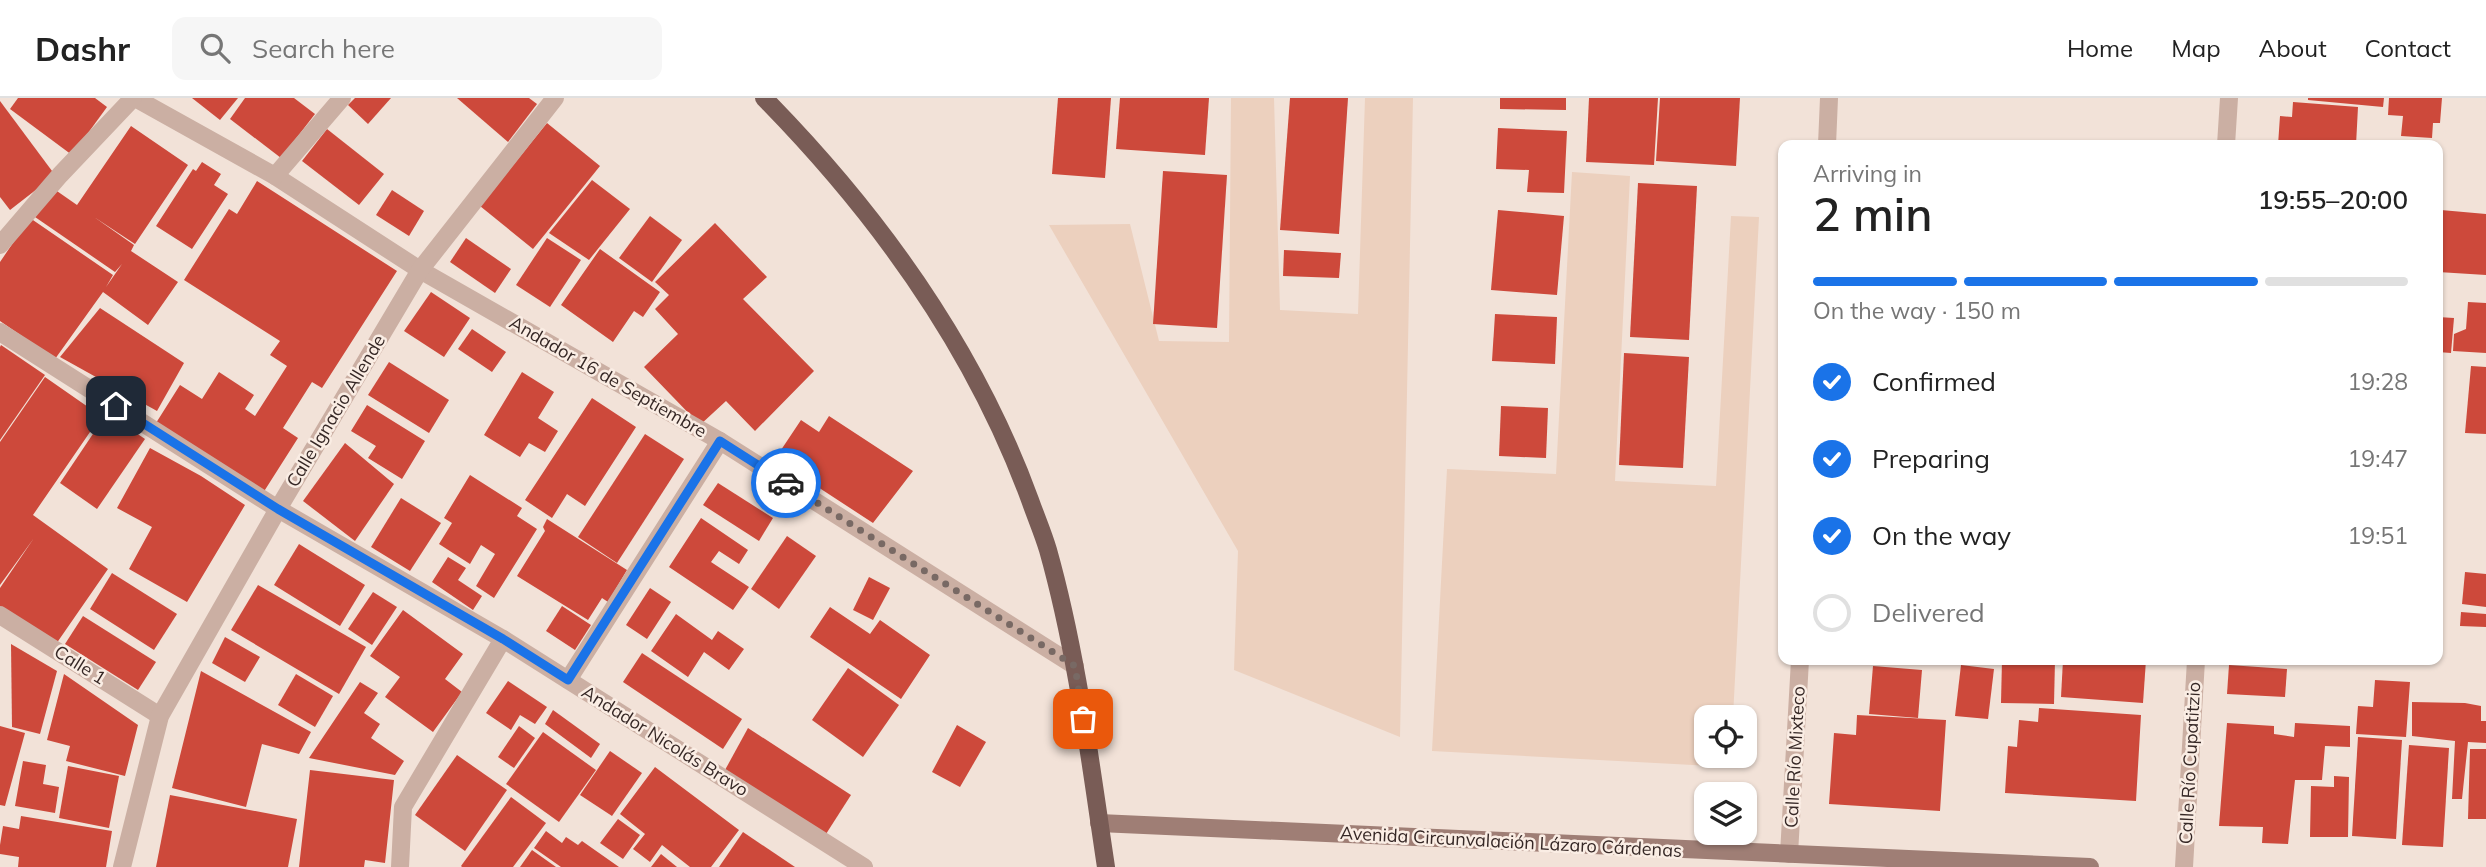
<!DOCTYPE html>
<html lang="en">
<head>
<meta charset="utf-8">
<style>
	:root { --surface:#fff; --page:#f6f6f6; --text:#222; --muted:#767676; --line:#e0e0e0; --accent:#1a73e8 }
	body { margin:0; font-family:Mulish,sans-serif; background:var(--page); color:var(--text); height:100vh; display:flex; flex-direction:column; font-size:26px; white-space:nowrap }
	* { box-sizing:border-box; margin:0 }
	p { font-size:23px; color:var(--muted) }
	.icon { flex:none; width:38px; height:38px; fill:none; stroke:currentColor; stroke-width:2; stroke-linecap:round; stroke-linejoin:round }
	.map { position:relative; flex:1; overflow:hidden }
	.sheet { position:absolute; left:1778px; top:42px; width:665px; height:525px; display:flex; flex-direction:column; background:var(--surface); border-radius:14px; box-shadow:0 2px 5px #0004 }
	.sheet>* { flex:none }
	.buttons { position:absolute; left:1694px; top:607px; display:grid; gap:14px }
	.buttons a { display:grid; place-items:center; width:63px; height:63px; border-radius:14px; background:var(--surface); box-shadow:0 2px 5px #0004; font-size:35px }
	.pin { position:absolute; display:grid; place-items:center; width:60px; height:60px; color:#fff; margin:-30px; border-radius:14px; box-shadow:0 4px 10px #0006 }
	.courier { position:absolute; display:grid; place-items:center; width:70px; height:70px; margin:-35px; border:5px solid #1a73e8; border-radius:50%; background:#fff; color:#222; box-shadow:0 2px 9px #0007 }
	.headline em { font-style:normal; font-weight:600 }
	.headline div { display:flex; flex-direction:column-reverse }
	.headline { display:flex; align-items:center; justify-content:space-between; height:119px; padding:0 35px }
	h1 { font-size:46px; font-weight:600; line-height:52px }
	.bar { display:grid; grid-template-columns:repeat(4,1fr); gap:10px 7px; align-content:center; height:84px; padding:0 35px }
	.bar i { height:9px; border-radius:5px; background:var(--line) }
	.bar .active { background:var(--accent) }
	.bar p { grid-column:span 4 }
	ol { padding:0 35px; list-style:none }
	li { display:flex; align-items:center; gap:21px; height:77px }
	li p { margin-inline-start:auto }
	li .icon { padding:7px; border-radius:50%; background:var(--accent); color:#fff; stroke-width:4 }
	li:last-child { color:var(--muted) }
	li i { width:38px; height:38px; border:4px solid var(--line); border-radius:50% }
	header { display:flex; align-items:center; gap:42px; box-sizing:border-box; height:98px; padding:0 35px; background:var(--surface); border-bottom:2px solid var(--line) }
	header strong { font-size:33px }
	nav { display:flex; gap:38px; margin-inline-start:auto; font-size:24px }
	.search { width:490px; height:63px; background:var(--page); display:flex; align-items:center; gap:18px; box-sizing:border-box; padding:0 24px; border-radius:14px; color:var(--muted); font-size:26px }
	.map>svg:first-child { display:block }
	.plaza { fill:#ecd0be }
	.building { fill:#cd493b }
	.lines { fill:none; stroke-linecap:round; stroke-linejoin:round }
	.street { stroke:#cbafa3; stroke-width:18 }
	.secondary { stroke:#9f7e75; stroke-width:18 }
	.primary { stroke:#795c56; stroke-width:18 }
	.done { stroke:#786964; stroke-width:7; stroke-dasharray:0 12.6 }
	.route { stroke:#1a73e8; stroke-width:9 }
	.labels { text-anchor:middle; stroke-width:5; stroke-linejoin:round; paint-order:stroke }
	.street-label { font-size:18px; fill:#362826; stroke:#faede4 }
</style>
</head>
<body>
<header>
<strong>Dashr</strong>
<div class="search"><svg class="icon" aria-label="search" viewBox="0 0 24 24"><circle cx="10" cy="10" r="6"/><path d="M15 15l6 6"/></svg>Search here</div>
<nav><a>Home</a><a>Map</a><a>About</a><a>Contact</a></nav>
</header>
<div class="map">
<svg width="2486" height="769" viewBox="0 0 2486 769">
	<rect width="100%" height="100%" fill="#f2e2d8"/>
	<!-- plaza -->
	<g class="plaza">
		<polygon points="1231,0 1274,0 1280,212 1358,216 1365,0 1413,0 1400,639 1234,572 1238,453 1049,127 1130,126 1159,243 1229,244"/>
		<polygon points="1572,74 1630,78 1615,383 1716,388 1731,118 1759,119 1733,619 1706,620 1706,658 1731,658 1730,669 1432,653 1447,371 1556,376"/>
	</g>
	<!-- building -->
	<g class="building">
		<polygon points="18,0 95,0 107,9 72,57 10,11"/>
		<polygon points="192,0 238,0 220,22"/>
		<polygon points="245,0 294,0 315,16 281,60 230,21"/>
		<polygon points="355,0 391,0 368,26 348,7"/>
		<polygon points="457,0 529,0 537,6 508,44"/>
		<polygon points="1058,0 1111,0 1105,80 1052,76"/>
		<polygon points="1120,0 1209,0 1205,57 1116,51"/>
		<polygon points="1290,0 1348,0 1339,136 1280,132"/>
		<polygon points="1500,0 1566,0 1566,12 1500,11"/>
		<polygon points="1589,0 1658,0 1654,67 1586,64"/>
		<polygon points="1660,0 1740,0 1736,68 1656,63"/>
		<polygon points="2308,0 2384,0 2383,9 2308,2"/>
		<polygon points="2389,0 2442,0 2440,25 2433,25 2432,40 2401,38 2403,18 2388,17"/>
		<polygon points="0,3 55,77 10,112 0,99"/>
		<polygon points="2293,4 2358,9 2356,47 2278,47 2280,18 2292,19"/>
		<polygon points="547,25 600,68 533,151 480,108"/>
		<polygon points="131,28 188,67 135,146 94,119 134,147 131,153 178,184 148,227 103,194 55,261 0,223 0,164 30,120 113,177 106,189 122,166 115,174 35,119 54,91 77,107"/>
		<polygon points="1498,30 1567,33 1564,95 1527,94 1529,72 1496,71"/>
		<polygon points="327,31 384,76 359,107 302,63"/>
		<polygon points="202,64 221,76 214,87 228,96 192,151 156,128 193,71 196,73"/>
		<polygon points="1163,73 1227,77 1217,230 1153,226"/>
		<polygon points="592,82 630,111 589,162 549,135"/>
		<polygon points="257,83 397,173 322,290 312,284 283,330 298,340 263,395 156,325 180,287 202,301 219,274 254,297 245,311 255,318 287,268 270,257 280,243 184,182 229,111 237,116"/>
		<polygon points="1638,85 1697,88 1689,242 1630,239"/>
		<polygon points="392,92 424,113 409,138 376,117"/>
		<polygon points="1498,112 1564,118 1557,197 1491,192"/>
		<polygon points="2441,112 2486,116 2486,177 2438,174"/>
		<polygon points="650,118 682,142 652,184 619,160"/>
		<polygon points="715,125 767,179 743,201 814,273 755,333 726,303 700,327 644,269 678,236 655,211 669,197 655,184"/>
		<polygon points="466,140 511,171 495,195 450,164"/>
		<polygon points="547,140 581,162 550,209 516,187"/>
		<polygon points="600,151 660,194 643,219 634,213 613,244 561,207"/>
		<polygon points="1284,152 1341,155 1339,180 1283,178"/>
		<polygon points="431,194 470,220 444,259 404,233"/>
		<polygon points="2468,204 2486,205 2486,255 2453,253 2454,236 2466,231"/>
		<polygon points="100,210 184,265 157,313 60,259"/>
		<polygon points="1495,216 1557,219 1555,266 1492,263"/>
		<polygon points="2438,219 2454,220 2451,255 2438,254"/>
		<polygon points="472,231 506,254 492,274 458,251"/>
		<polygon points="1,247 45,277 0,342 0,249"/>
		<polygon points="1624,255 1689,259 1683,370 1619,367"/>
		<polygon points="389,264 449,302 429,335 368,297"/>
		<polygon points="2471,268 2486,269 2486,336 2465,335"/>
		<polygon points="522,274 554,294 538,320 558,333 545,354 529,345 520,359 484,337"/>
		<polygon points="45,279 101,318 33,417 108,471 54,549 0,511 0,490 34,440 0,487 0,344"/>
		<polygon points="592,300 636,329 585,408 567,396 552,420 525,402"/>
		<polygon points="367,307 425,343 402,381 368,360 376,348 351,333"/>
		<polygon points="1501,308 1548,310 1546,360 1499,358"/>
		<polygon points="107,315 145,341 97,411 60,385"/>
		<polygon points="829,318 913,373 873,425 775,361 801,322 819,334"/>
		<polygon points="645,336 684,361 617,465 578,439"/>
		<polygon points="345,345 394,386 355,443 303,403"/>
		<polygon points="150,350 201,378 245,407 187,504 129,471 152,429 117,410"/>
		<polygon points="470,377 522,410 517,418 537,431 494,500 476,488 495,456 481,447 470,466 439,446 452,425 444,420"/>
		<polygon points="718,385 773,420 759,443 703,407"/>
		<polygon points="401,400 441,425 410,473 371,449"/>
		<polygon points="701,420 748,452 739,466 719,453 711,464 749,489 733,512 669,469"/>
		<polygon points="547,421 627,472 608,504 602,500 588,522 517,478 545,433 543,429"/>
		<polygon points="787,438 816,458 779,511 751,491"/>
		<polygon points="299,446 365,487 340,528 274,487"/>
		<polygon points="448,459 466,470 458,482 482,498 473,512 432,484"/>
		<polygon points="2465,474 2486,476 2486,509 2462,506"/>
		<polygon points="112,475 177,516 154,552 90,511"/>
		<polygon points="869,479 890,490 873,522 853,512"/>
		<polygon points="258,487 366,549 339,596 231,532"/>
		<polygon points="650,490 671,504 647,541 626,527"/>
		<polygon points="373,494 397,509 372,547 348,531"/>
		<polygon points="562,508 591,527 575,552 546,533"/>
		<polygon points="830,509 870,536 880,522 930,557 901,601 810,539"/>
		<polygon points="403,512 463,556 445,581 462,594 433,634 385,599 400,579 370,558"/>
		<polygon points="2461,514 2486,516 2486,529 2460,528"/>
		<polygon points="676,516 712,542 718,533 744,551 729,572 704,554 688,579 651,553"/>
		<polygon points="83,518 156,564 138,592 65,546"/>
		<polygon points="225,539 260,559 245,584 212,565"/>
		<polygon points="11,546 57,573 40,636 12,629"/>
		<polygon points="642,555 742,621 723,651 623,584"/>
		<polygon points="2002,562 2055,562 2054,606 2001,605"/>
		<polygon points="2063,562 2146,562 2143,605 2061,599"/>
		<polygon points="1961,567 1994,571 1988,621 1955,618"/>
		<polygon points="2229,567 2287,571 2285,599 2227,596"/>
		<polygon points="1873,568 1922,572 1918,620 1869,616"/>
		<polygon points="848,570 899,607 863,659 812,622"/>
		<polygon points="201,573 311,634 299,656 262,646 246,709 172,690"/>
		<polygon points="64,576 138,627 125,678 66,663 70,648 47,642"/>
		<polygon points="296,576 333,598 315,629 278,607"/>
		<polygon points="2375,582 2410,584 2406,639 2356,636 2358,608 2373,609"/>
		<polygon points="508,583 547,609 535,626 520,617 511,632 486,615"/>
		<polygon points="360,584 378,595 364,615 380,626 371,640 404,663 395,677 309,660"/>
		<polygon points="2412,604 2465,605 2481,608 2481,623 2486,623 2486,645 2468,644 2462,701 2452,701 2455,643 2412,638"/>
		<polygon points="2039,610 2141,617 2136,703 2005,695 2008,648 2017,649 2019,622 2038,624"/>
		<polygon points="553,612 600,646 591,660 545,626"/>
		<polygon points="1857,617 1946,622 1940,713 1829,706 1834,635 1856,637"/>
		<polygon points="2227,625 2274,628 2274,636 2294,639 2295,625 2350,628 2350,649 2325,648 2322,682 2295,682 2288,746 2262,745 2263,729 2219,728"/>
		<polygon points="957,627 986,644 960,689 932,674"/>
		<polygon points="0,628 25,635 5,708 0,707"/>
		<polygon points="519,628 535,640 514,670 498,659"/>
		<polygon points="748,630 851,697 826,736 725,672"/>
		<polygon points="543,634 596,672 559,724 506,686"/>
		<polygon points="2358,639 2402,642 2396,741 2352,738"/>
		<polygon points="2409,647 2449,650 2443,749 2402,747"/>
		<polygon points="2470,651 2486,651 2486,721 2468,721"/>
		<polygon points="610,653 642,675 612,718 580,697"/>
		<polygon points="457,657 507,692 465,753 415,717"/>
		<polygon points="23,663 46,667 43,686 59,689 55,715 15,708"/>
		<polygon points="68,668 119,678 109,730 59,720"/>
		<polygon points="655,669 739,732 711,769 690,769 662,747 650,764 633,751 645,736 620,716"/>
		<polygon points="310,672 394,682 385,765 365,762 364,769 299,769"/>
		<polygon points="2334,678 2349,679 2348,739 2310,739 2311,688 2334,689"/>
		<polygon points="170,697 297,721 288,769 156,769"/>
		<polygon points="511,699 546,725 513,769 462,769 461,768"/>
		<polygon points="21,718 112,733 106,769 18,769 19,759 0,756 0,747 3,728 19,731"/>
		<polygon points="618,721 640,737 623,761 600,745"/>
		<polygon points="546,733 562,745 566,739 578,747 582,743 619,769 561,769 534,750"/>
		<polygon points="743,734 795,769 719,769"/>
		<polygon points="532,752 556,769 520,769"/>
		<polygon points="661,756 677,769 651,769"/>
	</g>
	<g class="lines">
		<!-- street -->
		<g class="street">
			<polyline points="135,0 275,78 420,172 720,343 1075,568"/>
			<polyline points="1827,47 1829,0"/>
			<polyline points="2226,47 2229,0"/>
			<polyline points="275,78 342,0"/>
			<polyline points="0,147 60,77 133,0"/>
			<polyline points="0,234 278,411 503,541 864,769"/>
			<polyline points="0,517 160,618"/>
			<polyline points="568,582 720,343"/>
			<polyline points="1789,756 1800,562"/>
			<polyline points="122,769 160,618 278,411 420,172 555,0"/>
			<polyline points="400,769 403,709 503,541"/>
			<polyline points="2184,769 2196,562"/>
		</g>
		<!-- secondary -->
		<polyline class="secondary" points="1099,725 2090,769"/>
		<!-- primary -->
		<path class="primary" d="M764,0C878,116 974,249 1030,402C1036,419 1043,435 1048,452C1077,555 1090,663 1106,769"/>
	</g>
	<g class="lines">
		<!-- done -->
		<polyline class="done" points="786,385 1075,568 1083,621"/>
		<!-- route -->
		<polyline class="route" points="116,308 278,411 503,541 568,582 720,343 786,385"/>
	</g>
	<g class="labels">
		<!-- street labels -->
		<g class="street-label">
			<text transform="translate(608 279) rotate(30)" y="6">Andador 16 de Septiembre</text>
			<text transform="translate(336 313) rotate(-59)" y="6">Calle Ignacio Allende</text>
			<text transform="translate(80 567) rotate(32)" y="6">Calle 1</text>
			<text transform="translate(665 643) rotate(32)" y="6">Andador Nicolás Bravo</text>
			<text transform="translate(1795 659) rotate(-87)" y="6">Calle Río Mixteco</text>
			<text transform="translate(2190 665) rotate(-87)" y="6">Calle Río Cupatitzio</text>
			<text transform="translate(1511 744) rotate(3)" y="6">Avenida Circunvalación Lázaro Cárdenas</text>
		</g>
	</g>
</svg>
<div class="buttons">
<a><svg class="icon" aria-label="locate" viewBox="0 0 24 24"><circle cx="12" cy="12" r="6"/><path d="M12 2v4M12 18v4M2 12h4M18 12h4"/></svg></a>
<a><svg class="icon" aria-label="layers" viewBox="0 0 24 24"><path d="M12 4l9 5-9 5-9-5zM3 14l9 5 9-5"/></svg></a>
</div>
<div class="pin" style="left:1083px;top:621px;background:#ea580c"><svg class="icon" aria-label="bag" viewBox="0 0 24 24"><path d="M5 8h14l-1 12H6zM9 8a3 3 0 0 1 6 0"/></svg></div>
<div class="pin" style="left:116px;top:308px;background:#1f2937"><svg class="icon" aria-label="home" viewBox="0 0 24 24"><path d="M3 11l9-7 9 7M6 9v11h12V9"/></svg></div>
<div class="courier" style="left:786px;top:385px"><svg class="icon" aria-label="car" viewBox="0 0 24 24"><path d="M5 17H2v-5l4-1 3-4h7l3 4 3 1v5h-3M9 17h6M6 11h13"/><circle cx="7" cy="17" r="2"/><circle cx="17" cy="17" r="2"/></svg></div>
<section class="sheet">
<div class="headline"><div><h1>2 min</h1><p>Arriving in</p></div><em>19:55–20:00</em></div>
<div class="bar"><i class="active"></i><i class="active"></i><i class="active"></i><i></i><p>On the way · 150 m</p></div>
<ol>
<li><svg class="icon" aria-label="check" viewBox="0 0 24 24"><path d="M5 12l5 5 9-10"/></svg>Confirmed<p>19:28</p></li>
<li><svg class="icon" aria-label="check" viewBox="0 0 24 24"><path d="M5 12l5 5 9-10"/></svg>Preparing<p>19:47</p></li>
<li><svg class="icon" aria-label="check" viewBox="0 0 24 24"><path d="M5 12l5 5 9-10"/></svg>On the way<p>19:51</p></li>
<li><i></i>Delivered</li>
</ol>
</section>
</div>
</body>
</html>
